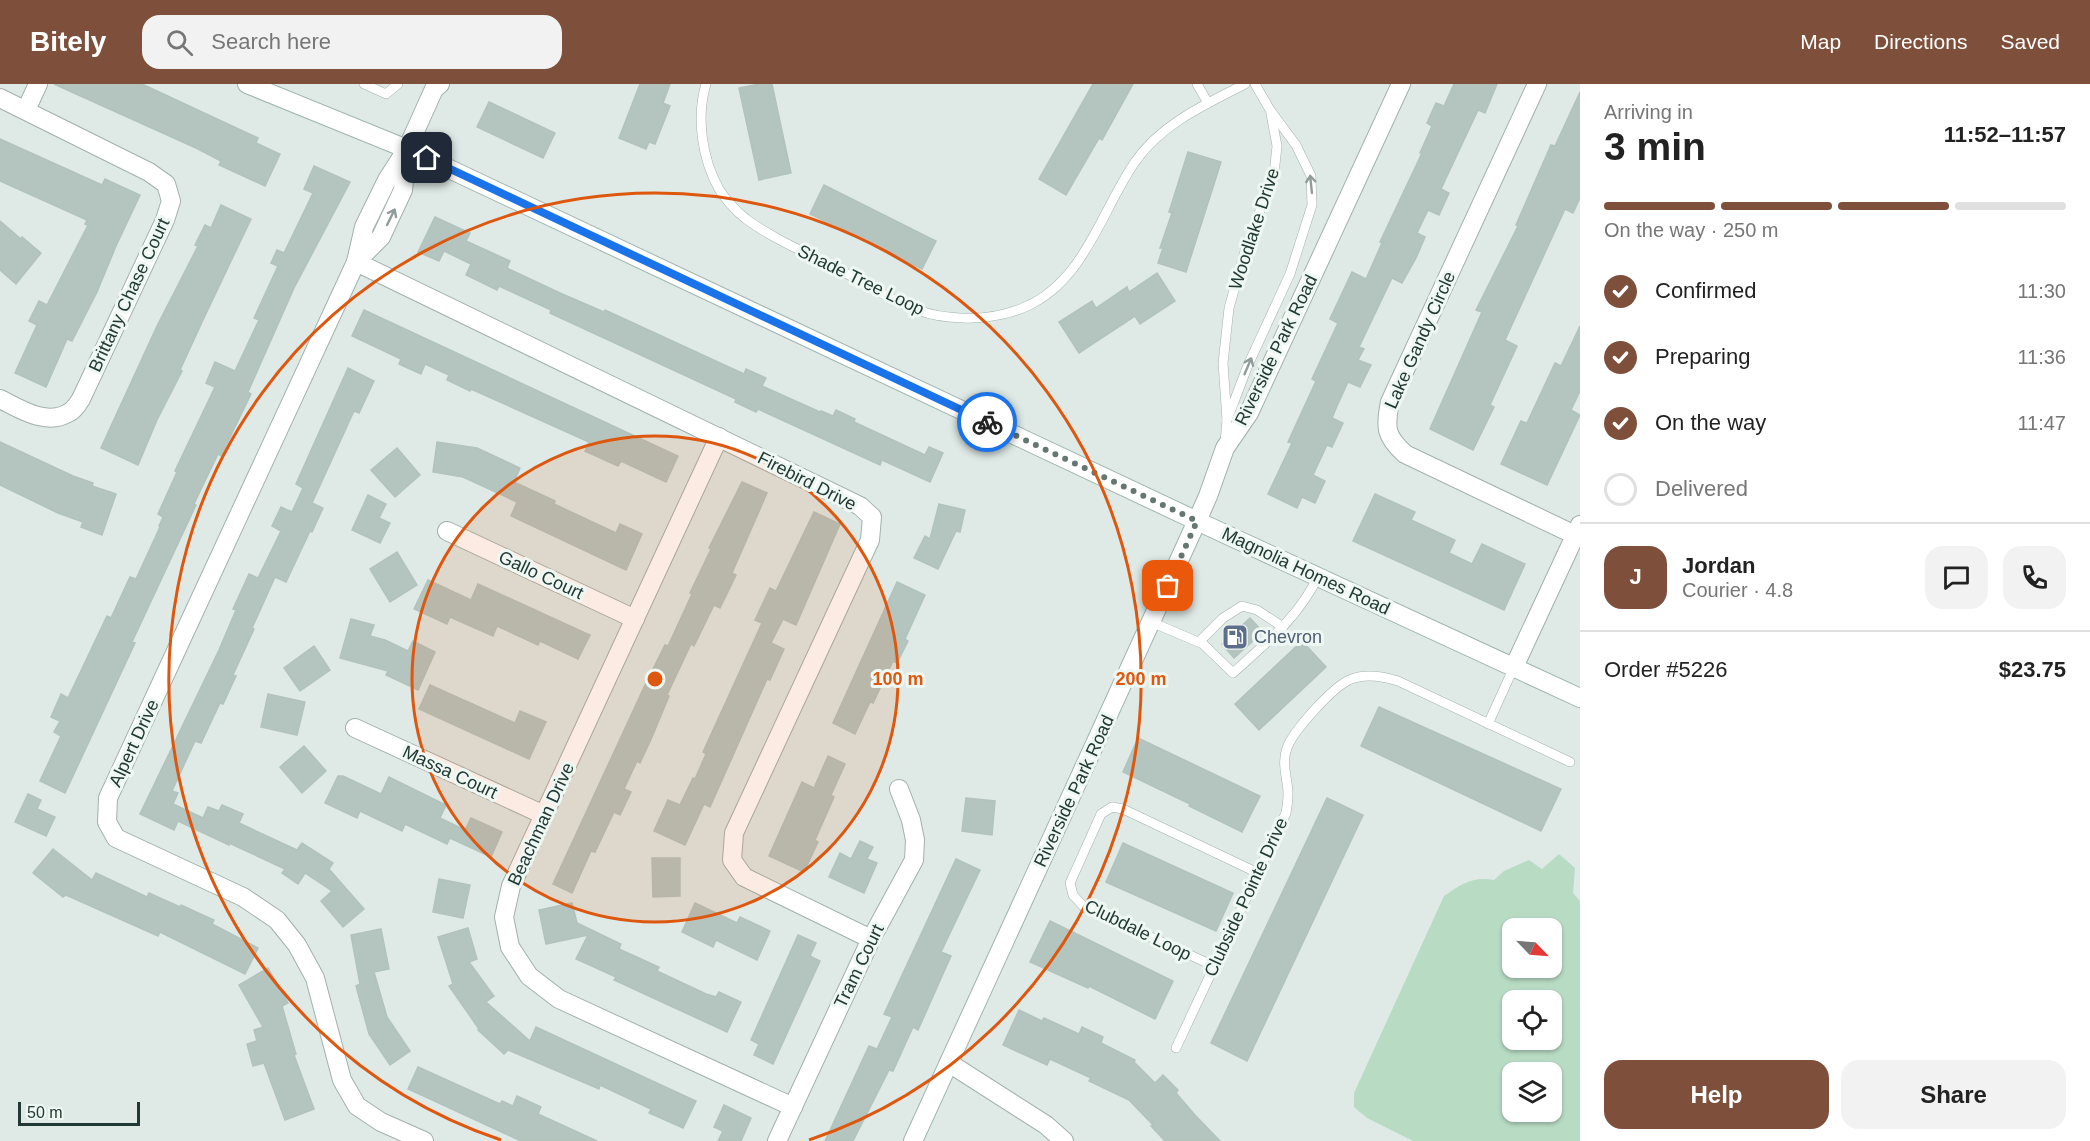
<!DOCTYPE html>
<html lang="en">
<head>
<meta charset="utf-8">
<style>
	:root { --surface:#fff; --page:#f2f2f2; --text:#222; --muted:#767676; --line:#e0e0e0; --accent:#7e503b }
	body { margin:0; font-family:Helvetica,sans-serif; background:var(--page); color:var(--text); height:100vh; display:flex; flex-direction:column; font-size:22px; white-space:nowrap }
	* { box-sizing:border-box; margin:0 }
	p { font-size:20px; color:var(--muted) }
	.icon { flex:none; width:33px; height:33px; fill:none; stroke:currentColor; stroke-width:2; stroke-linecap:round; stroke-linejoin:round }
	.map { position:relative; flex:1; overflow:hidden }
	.panel { display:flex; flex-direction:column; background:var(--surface); width:510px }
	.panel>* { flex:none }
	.needle { width:39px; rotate:115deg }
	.fabs { position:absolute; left:1502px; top:834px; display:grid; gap:12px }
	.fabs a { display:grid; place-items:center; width:60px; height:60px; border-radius:12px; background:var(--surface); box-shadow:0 2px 4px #0004; font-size:30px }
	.scale { position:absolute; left:18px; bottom:15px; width:122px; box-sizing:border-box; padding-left:6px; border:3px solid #213934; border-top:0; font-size:16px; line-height:21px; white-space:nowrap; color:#213934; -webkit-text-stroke:4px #eff7f3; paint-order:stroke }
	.pin { position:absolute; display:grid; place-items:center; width:51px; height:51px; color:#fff; margin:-26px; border-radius:12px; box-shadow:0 3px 9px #0006 }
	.courier { position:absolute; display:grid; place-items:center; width:60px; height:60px; margin:-30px; border:4px solid #1a73e8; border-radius:50%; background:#fff; color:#222; box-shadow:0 2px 8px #0007 }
	.headline em { font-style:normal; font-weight:700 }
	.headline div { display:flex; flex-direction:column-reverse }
	.headline { display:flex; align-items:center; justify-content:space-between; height:102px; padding:0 24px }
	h1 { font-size:39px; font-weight:700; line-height:45px }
	.bar { display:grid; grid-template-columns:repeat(4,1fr); gap:9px 6px; align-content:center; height:72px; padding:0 24px }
	.bar i { height:8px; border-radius:4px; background:var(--line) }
	.bar .on { background:var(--accent) }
	.bar p { grid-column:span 4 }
	.line { display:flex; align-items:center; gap:15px; padding:0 24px; border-top:2px solid var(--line) }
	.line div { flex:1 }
	.round { display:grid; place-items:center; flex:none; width:63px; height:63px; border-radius:18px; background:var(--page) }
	ol { padding:0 24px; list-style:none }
	li { display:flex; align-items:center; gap:18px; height:66px }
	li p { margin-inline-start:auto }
	li .icon { padding:6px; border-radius:50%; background:var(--accent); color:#fff; stroke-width:4 }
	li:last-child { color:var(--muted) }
	li i { width:33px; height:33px; border:3px solid var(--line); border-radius:50% }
	.cta { display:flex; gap:12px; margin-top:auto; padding:12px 24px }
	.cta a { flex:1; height:69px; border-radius:18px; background:var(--accent); color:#fff; font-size:24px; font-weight:700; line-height:69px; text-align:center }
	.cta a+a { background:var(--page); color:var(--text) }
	header { display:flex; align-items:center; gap:36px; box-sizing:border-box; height:84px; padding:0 30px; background:var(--accent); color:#fff }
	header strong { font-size:28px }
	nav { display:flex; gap:33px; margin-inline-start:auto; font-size:21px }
	.search { width:420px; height:54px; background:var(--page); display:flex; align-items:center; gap:15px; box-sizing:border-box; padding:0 21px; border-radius:18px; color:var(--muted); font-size:22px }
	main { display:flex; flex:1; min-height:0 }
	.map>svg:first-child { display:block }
	.green { fill:#b8dbc4; fill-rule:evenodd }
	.building { fill:#b4c4bf; stroke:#b2c3bd; stroke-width:1.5 }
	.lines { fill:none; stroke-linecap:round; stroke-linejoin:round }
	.lane-casing { stroke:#a2b1ad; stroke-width:10 }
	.street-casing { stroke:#a2b1ad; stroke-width:20 }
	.secondary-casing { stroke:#9fb5af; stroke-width:20 }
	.lane { stroke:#fff; stroke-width:9 }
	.street { stroke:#fff; stroke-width:18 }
	.secondary { stroke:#fff; stroke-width:18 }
	.oneway { stroke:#909c9a }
	.done { stroke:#647772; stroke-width:6; stroke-dasharray:0 10.8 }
	.route { stroke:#1a73e8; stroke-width:8 }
	.ring { fill:none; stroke:#de570e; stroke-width:3 }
	.labels { text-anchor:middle; stroke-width:6; stroke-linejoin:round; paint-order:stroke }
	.street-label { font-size:18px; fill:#213934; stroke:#eff7f3 }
	.service-label { font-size:18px; fill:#4e5e75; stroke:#eff7f3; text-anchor:start }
	.centre { fill:#de570e; stroke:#eff7f3; stroke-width:3 }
	.ring-label { font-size:18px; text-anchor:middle; font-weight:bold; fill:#de570e; stroke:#eff7f3; stroke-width:6; stroke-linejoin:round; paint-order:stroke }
</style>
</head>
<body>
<header>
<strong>Bitely</strong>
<div class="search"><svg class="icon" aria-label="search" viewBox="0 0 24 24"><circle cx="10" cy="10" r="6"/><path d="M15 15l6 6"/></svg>Search here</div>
<nav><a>Map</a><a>Directions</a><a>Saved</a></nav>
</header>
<main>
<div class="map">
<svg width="1580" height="1057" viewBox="0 0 1580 1057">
	<rect width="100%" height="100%" fill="#dfeae6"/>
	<!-- green -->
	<path class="green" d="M1559,770L1575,784L1573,809L1580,817V1057H1413L1367,1034L1354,1023V1009L1444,812C1461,800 1474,792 1494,796L1504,787L1529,776L1542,785ZM1512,844H1551V884H1512ZM1512,916H1551V956H1512ZM1512,988H1551V1028H1512Z"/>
	<!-- building -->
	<g class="building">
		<polygon points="54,0 142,0 258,54 256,59 280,70 265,102 219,81 221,77 196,64"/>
		<polygon points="640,0 670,0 663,19 670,22 655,60 649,58 646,65 619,54"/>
		<polygon points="759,0 772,0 791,89 759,96 739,4"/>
		<polygon points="1093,0 1133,0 1102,56 1099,54 1066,111 1039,95"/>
		<polygon points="1454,0 1497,0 1485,29 1478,26 1441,105 1449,109 1439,131 1428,126 1417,149 1425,153 1416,174 1402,199 1392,194 1359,263 1364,265 1358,276 1371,281 1360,303 1348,298 1337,322 1332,334 1343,339 1332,363 1327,361 1313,391 1325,397 1315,419 1302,413 1297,424 1268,410 1292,359 1288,358 1316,297 1312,295 1338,239 1330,235 1352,188 1366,195 1382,159 1380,158 1422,69 1420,69 1432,42 1427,39 1436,19 1444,22"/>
		<polygon points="1580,8 1580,114 1573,129 1565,125 1505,256 1517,262 1490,321 1494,323 1473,366 1430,345 1482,228 1476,226 1518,142 1516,141 1551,61 1555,62"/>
		<polygon points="489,18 555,49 543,74 477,43"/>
		<polygon points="0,55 102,101 105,95 140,111 116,162 97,208 72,257 67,255 46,303 15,289 37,241 29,237 39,217 47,221 88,141 85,140 87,136 0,97"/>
		<polygon points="1188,68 1221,78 1186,188 1158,179 1163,164 1160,164 1172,129 1169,128"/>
		<polygon points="314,82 350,98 294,204 248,308 251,310 221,372 218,370 194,420 196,421 132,558 135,559 65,709 40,697 61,652 54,648 60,637 51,633 61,610 68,614 107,532 111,534 130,493 136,495 160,443 159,442 163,433 158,430 177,388 175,387 215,303 206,299 215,278 235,287 259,236 254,234 278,182 271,179 277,166 284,169 313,109 304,105"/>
		<polygon points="824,101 936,157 922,185 810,130"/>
		<polygon points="221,121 251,135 203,236 180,286 182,287 157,336 138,381 101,364 157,242 198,162 195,161 205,141 211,144"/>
		<polygon points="435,133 470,149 466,157 510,177 507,184 560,209 604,228 605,226 744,290 746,285 766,294 762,302 820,328 821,327 833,332 836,326 855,335 854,338 925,371 929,363 943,369 930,398 882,376 880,381 758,325 756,328 735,318 736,315 550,229 551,226 499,202 497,206 466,191 471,180 444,167 439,177 418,168"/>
		<polygon points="0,137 21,155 22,153 41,169 16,200 0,186"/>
		<polygon points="1157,189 1175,217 1140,240 1135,232 1079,269 1059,238 1092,217 1096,224 1127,203 1129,208"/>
		<polygon points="364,226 678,372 666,398 621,377 618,382 585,367 589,358 471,305 470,307 447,296 449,291 425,280 421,290 399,280 401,275 352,252"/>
		<polygon points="1580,242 1580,307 1571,326 1580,331 1547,401 1501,380 1521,337 1527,339 1555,279 1561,282"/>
		<polygon points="348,284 374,297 359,329 354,327 312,419 323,424 312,448 310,447 286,498 275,493 252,544 254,545 233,591 236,592 223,620 220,619 201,659 195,657 172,707 178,709 173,720 203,734 208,723 219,727 222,721 243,730 239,739 297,766 302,759 333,779 329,785 364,825 343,843 321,817 332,807 305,789 298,800 282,789 285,785 229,759 229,761 178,737 174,746 140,730 219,566 236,526 233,525 249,490 258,494 281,447 272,442 281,423 292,428 303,404 296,400"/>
		<polygon points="0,358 73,392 93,399 92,402 116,410 102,451 81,443 83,438 58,429 0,401"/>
		<polygon points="437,358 477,364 520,384 514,398 555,417 554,420 616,449 620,440 642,450 626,486 511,432 517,418 463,393 433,388"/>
		<polygon points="397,364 420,391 395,413 371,386"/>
		<polygon points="742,398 767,409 732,489 736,491 720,524 714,521 694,562 691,560 667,611 669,612 652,653 640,679 637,677 624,705 631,708 620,731 614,728 595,768 591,767 572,809 553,800 645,601 665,561 668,562 692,510 690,509 711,465 709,464"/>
		<polygon points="1375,410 1415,428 1411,436 1455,456 1449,469 1472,480 1482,460 1525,480 1504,526 1353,457"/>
		<polygon points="368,411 386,420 379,434 390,439 380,459 352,446"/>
		<polygon points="939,420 965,426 960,448 956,447 938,485 914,474 925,452 930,455"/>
		<polygon points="814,428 840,440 796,541 783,535 771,559 784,565 770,596 767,595 710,723 704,720 685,761 654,747 668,716 680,721 693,694 695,695 706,670 703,668 762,539 755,536 770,504 776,507"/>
		<polygon points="397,468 417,501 390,518 370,485"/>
		<polygon points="428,496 471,516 478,500 590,551 578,575 540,557 538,561 497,542 493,552 450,533 447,540 414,525"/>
		<polygon points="897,498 925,511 905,555 908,557 897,579 893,577 873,619 870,618 855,650 833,639"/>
		<polygon points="1250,534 1263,548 1234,574 1222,560"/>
		<polygon points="351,535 374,541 370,552 385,556 408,567 413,557 435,568 418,606 386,591 388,587 340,574"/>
		<polygon points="1302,557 1326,583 1259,646 1235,620"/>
		<polygon points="314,562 330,586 300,607 284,584"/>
		<polygon points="430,601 515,639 520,627 546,638 529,675 419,625"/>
		<polygon points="268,610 305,618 297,651 261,643"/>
		<polygon points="1379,623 1561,705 1541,747 1361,662"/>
		<polygon points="1138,654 1260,712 1242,748 1189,722 1190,720 1123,688"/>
		<polygon points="304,662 326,687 302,709 280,683"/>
		<polygon points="828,672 845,680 831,711 834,713 815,756 818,758 804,788 769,772 802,698 814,704"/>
		<polygon points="338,692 343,692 381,710 389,693 446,721 440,734 465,746 471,734 502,748 491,773 450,754 447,760 405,740 402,747 360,727 357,734 325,719"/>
		<polygon points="28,710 41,716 37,725 55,733 46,752 15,738"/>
		<polygon points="966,714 995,717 992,751 962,747"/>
		<polygon points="1327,714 1363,731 1247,977 1211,959"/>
		<polygon points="860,757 873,763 867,775 877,779 864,809 829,793 840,769 851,775"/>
		<polygon points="1123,759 1233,809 1216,847 1106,798"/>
		<polygon points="53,765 92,796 96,789 147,813 149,809 180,823 181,821 214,836 212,840 258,864 245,890 160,848 158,852 66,811 63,813 33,789"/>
		<polygon points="652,774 680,774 680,812 653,813"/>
		<polygon points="956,775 980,786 941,868 951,872 918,946 913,943 893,987 889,986 853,1057 825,1057 869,962 877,965 892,933 884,930"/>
		<polygon points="439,795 470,801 463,834 433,828"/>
		<polygon points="572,819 577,839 621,860 619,865 659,883 657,887 706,910 716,913 719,908 741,918 727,948 614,896 616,893 576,875 588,851 546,860 539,826"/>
		<polygon points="695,819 737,839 740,833 770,847 757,876 716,856 713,863 682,848"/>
		<polygon points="1050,837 1173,897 1155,935 1089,902 1088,904 1030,878"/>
		<polygon points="468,844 477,875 469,878 494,912 486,918 530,957 536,943 696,1017 683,1044 649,1029 651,1025 600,1001 599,1005 508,966 504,970 478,946 479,945 449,902 453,900 438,853"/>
		<polygon points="381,845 389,885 374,888 387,933 410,967 390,981 369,950 356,902 360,900 351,851"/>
		<polygon points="798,851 816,859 810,872 820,877 773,980 754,971 759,960 751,956"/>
		<polygon points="268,884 288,919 282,922 296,970 294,971 314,1025 285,1036 264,979 253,982 247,960 257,957 254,946 263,943 239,901"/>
		<polygon points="1019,926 1042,937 1044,934 1079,950 1082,943 1103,953 1101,959 1135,976 1134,978 1155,999 1163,991 1178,1006 1176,1009 1194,1030 1220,1057 1165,1057 1151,1042 1153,1041 1129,1016 1089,997 1091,994 1050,975 1047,981 1003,961"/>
		<polygon points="418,983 500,1020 502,1017 513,1022 517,1012 541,1023 538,1030 597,1057 521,1057 408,1005"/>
		<polygon points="724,1021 751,1034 741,1057 718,1057 723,1047 714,1043"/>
	</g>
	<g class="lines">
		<!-- lane casing -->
		<g class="lane-casing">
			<g id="lane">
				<polyline points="364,0 386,10 398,0"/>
				<path d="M706,0C696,33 702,75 719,105C725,115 737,128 746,135C775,156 807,169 838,185C873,203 909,230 949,233C974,236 1002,233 1025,223C1085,197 1101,127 1135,78C1161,40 1206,20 1245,0"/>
				<polyline points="1197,0 1208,19"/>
				<polyline points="1227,336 1248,281 1290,190 1312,121 1311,92 1296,61 1270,26 1255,0"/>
				<polyline points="1225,358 1227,336 1223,279 1229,224 1247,160 1274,90 1277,62 1271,30"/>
				<path d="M1151,538L1203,560L1233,589C1268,557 1296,536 1318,493"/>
				<polyline points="1199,558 1223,534 1242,522 1257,526 1283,543"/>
				<polyline points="1488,640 1514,583"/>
				<polyline points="1214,882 1083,822 1073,811 1070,799 1101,730 1112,723 1123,725 1258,789"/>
				<path d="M1176,964L1286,729C1287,723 1288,716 1288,710C1288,695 1281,680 1287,664C1293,647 1332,604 1349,596C1365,589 1382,592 1398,597L1570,678"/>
			</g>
		</g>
		<!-- street casing -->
		<g class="street-casing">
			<g id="street">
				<path d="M1537,0L1390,318C1385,343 1385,352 1405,370L1575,451"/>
				<path d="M0,14L149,88L166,100L171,117L165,136L81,315C78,320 73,327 68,329C46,342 20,325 0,315"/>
				<polyline points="26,26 38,0"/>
				<polyline points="356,178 860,422 872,433 870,456 734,749 732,776 744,793 871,855"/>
				<polyline points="356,178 381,153 403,106 407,67"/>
				<polyline points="719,353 511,802 504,833 510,863 529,892 559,915 793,1023"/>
				<polyline points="1197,437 1208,412 1225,364 1249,329 1401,0"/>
				<polyline points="447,447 635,535"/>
				<polyline points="1514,583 1580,441"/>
				<polyline points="355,644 544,731"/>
				<polyline points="949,979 1046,1041 1064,1057"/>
				<polyline points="424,1057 381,1038 357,1022 342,996 315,894 297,861 277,836 243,813 116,754 107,738 108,714 356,178 364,143 387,96 407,65 434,5 440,0"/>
				<polyline points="777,1057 871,855 914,776 915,756 911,736 899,705"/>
			</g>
		</g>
		<!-- secondary casing -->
		<g class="secondary-casing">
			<g id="secondary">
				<polyline points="247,0 407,65 1197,437 1580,614"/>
				<polyline points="913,1057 1197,437"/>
			</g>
		</g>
		<!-- lane -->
		<use href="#lane" class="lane"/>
		<!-- street -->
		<use href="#street" class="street"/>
		<!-- secondary -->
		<use href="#secondary" class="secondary"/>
	</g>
	<!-- one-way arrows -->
	<defs><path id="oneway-shaft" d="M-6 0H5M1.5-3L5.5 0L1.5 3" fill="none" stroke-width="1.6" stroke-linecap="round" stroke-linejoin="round" transform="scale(1.5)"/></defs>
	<g class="oneway">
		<use href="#oneway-shaft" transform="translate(1311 100) rotate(-96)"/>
		<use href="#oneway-shaft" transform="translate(391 133) rotate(-64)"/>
		<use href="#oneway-shaft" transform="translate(1248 282) rotate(-67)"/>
	</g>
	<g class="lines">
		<!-- done -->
		<polyline class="done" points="987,338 1197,437 1168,502"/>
		<!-- route -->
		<polyline class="route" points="427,74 987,338"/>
	</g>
	<!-- distance rings -->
	<circle cx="655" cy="595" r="243" fill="#de570e" fill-opacity=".12"/>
	<g class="ring">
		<circle cx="655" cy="595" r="243"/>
		<path d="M501 1056A486 486 0 1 1 809 1056"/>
	</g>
	<!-- icons -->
	<defs>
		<g id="fuel-square" transform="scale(1.35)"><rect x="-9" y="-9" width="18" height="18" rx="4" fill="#5c6f8a" stroke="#eff7f3"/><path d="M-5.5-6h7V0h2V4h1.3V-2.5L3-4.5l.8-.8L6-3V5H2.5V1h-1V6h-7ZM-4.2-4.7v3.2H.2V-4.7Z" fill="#fff"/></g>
	</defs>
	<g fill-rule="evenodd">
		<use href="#fuel-square" x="1235" y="553"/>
	</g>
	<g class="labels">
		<!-- street labels -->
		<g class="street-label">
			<text transform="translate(1254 145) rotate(-72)" y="6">Woodlake Drive</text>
			<text transform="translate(861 196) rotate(26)" y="6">Shade Tree Loop</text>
			<text transform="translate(129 211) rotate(-65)" y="6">Brittany Chase Court</text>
			<text transform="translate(1420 256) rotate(-66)" y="6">Lake Gandy Circle</text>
			<text transform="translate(1276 266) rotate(-64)" y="6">Riverside Park Road</text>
			<text transform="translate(807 397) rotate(27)" y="6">Firebird Drive</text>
			<text transform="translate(1306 487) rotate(25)" y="6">Magnolia Homes Road</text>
			<text transform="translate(541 491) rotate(25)" y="6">Gallo Court</text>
			<text transform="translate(134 659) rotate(-65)" y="6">Alpert Drive</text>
			<text transform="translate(450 688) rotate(25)" y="6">Massa Court</text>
			<text transform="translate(1074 707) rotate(-65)" y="6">Riverside Park Road</text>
			<text transform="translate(541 740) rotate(-65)" y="6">Beachman Drive</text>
			<text transform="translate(1246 813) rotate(-65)" y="6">Clubside Pointe Drive</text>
			<text transform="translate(1138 846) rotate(26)" y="6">Clubdale Loop</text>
			<text transform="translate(859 882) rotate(-64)" y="6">Tram Court</text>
		</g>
		<!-- service labels -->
		<g class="service-label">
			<text x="1254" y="559">Chevron</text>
		</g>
	</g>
	<circle cx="655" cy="595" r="9" class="centre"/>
	<g class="ring-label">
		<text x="898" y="601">100 m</text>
		<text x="1141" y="601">200 m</text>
	</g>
</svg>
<div class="fabs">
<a><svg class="needle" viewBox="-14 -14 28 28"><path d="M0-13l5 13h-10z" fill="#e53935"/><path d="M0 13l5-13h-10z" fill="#767676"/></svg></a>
<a><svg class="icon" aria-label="locate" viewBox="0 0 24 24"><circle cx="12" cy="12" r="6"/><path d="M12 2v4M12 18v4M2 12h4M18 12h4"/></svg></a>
<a><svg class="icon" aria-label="layers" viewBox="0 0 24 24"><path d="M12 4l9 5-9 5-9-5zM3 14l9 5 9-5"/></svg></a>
</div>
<div class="scale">50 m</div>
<div class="pin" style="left:1168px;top:502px;background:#ea580c"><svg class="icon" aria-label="bag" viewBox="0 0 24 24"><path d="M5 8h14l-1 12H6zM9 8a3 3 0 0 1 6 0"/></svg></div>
<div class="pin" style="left:427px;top:74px;background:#1f2937"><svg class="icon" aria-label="home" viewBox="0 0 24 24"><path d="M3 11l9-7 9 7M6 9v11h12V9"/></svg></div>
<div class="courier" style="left:987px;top:338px"><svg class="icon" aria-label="bike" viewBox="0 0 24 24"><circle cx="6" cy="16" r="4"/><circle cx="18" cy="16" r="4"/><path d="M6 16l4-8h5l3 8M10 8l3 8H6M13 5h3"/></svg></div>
</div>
<section class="panel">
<div class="headline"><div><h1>3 min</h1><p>Arriving in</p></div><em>11:52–11:57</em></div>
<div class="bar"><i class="on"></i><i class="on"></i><i class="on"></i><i></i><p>On the way · 250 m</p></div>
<ol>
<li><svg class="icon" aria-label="check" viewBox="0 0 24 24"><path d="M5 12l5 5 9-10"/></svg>Confirmed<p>11:30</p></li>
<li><svg class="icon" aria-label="check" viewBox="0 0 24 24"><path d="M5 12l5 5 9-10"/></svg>Preparing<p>11:36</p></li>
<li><svg class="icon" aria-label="check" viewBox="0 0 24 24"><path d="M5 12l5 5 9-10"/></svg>On the way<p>11:47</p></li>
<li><i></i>Delivered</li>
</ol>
<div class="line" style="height:108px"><b class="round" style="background:var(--accent);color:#fff">J</b><div><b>Jordan</b><p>Courier · 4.8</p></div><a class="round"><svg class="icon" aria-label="chat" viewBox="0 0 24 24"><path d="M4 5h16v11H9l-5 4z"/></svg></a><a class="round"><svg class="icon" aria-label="phone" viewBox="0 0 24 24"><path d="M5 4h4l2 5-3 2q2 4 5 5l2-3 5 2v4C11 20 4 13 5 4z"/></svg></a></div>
<div class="line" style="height:78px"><div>Order #5226</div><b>$23.75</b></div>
<div class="cta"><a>Help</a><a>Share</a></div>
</section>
</main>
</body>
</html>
